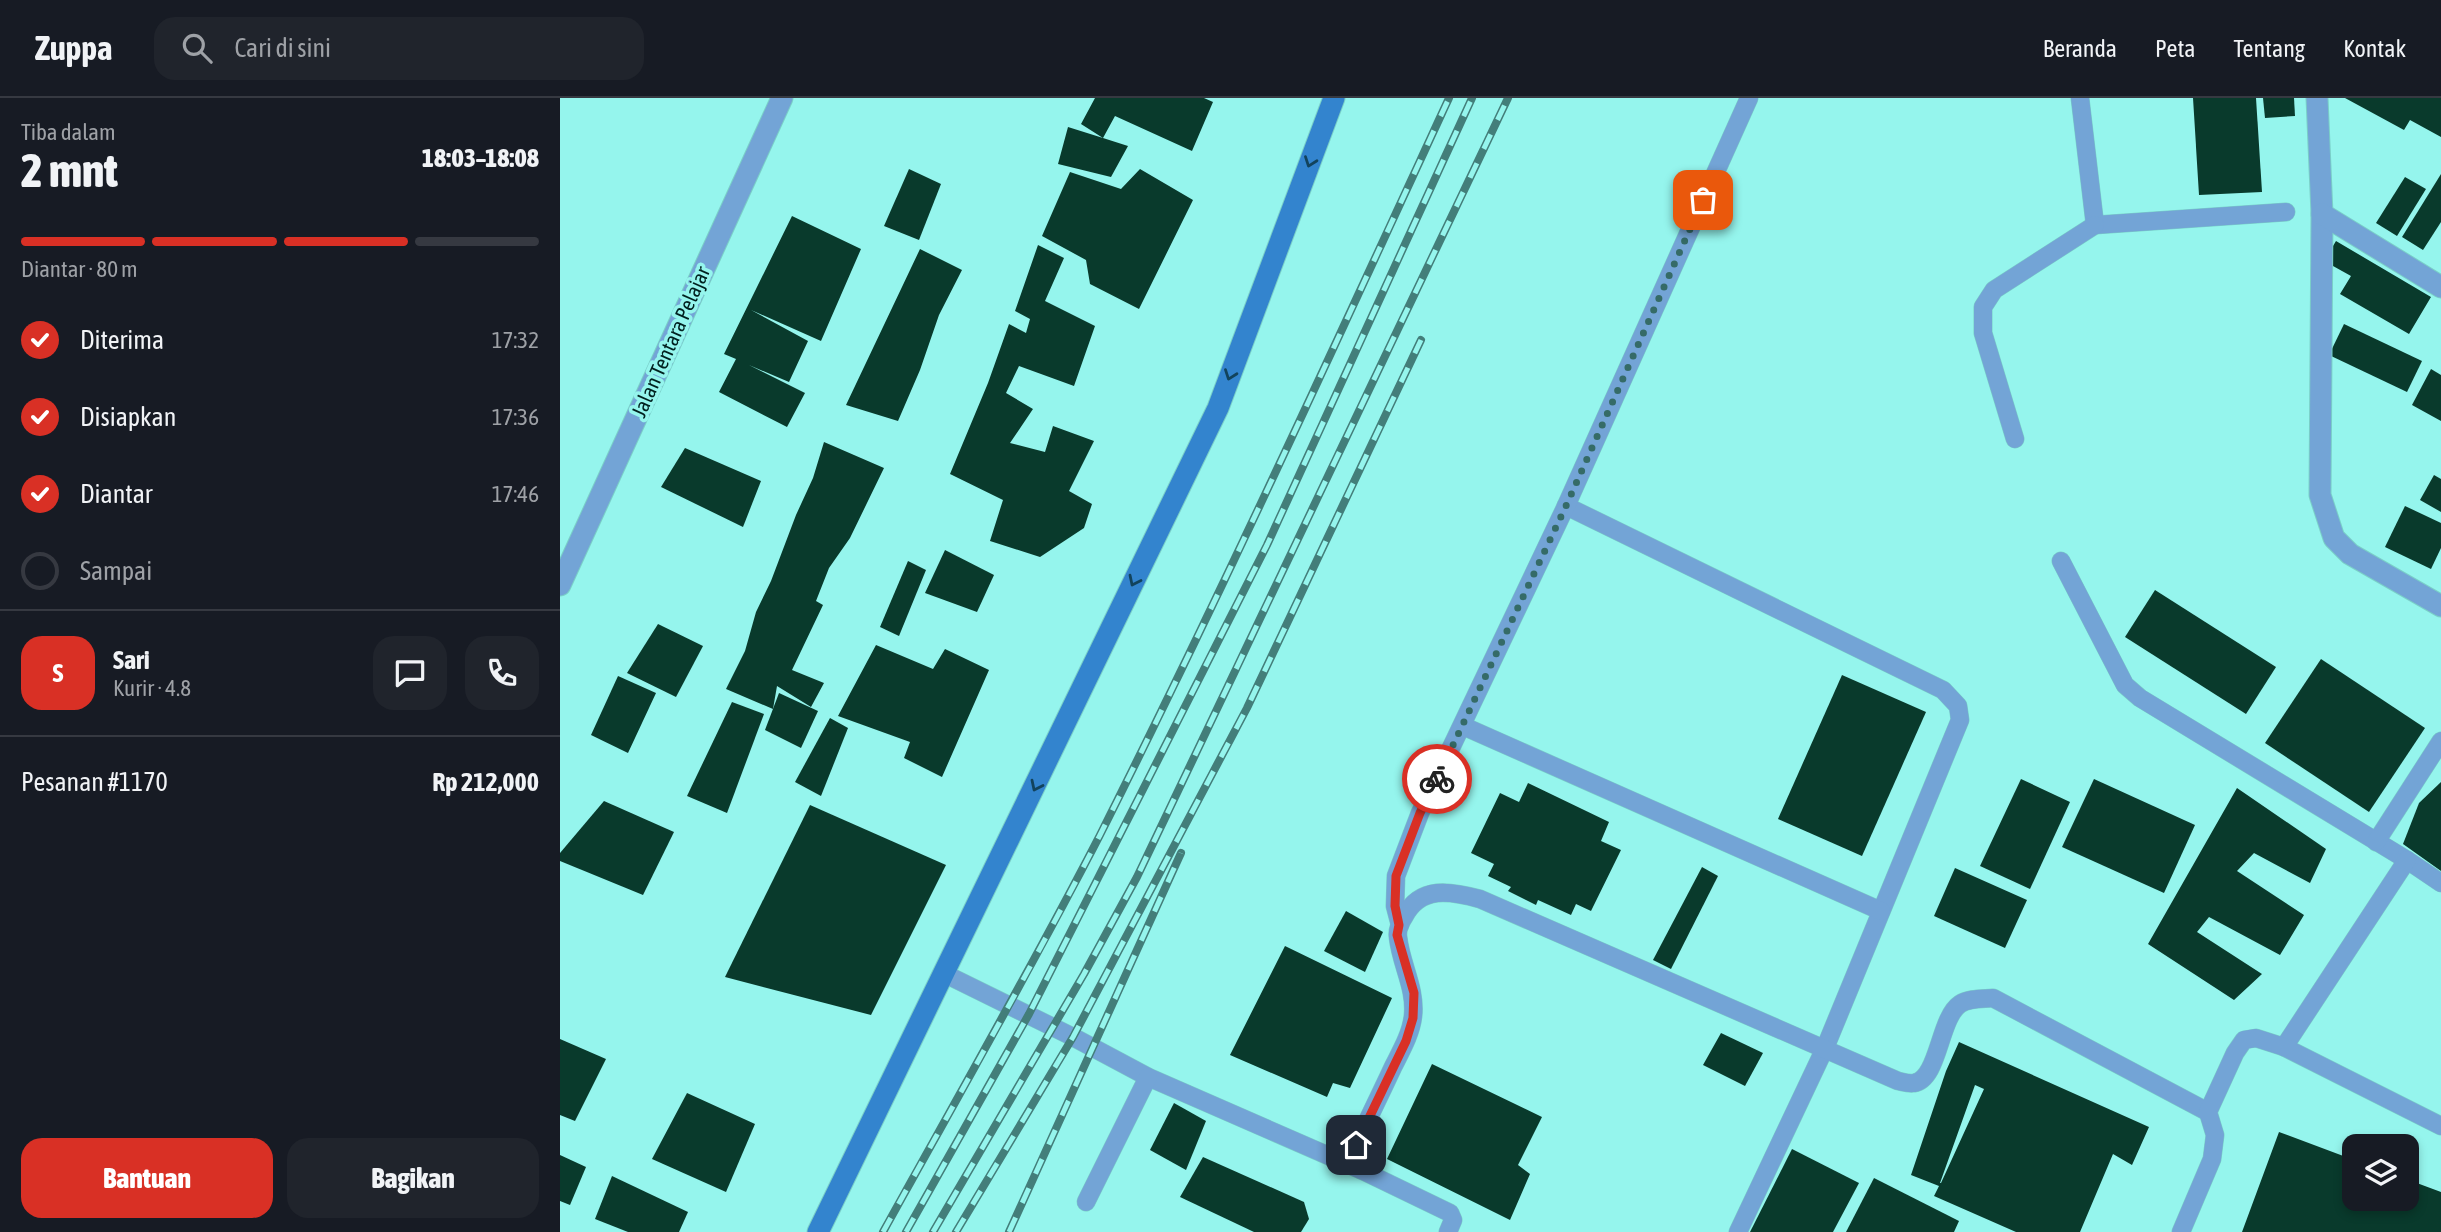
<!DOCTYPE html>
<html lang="id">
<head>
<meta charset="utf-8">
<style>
	:root { --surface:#171b24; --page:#20242c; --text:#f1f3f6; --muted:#9ea1a6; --line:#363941; --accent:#d93025 }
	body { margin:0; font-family:"Asap Condensed",sans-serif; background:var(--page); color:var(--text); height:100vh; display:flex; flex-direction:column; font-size:26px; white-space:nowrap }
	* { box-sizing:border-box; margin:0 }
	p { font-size:23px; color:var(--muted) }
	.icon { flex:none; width:38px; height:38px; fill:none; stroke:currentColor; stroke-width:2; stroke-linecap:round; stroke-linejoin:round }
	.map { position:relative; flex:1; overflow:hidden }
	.sheet { display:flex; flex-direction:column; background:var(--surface); width:560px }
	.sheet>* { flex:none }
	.tools { position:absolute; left:1782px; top:1036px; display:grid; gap:14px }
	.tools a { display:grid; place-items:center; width:77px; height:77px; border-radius:14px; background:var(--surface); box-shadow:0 4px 10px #0003; font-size:35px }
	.pin { position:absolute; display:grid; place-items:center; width:60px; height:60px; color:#fff; margin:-30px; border-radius:14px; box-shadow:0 4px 10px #0006 }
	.courier { position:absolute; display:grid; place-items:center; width:70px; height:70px; margin:-35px; border:5px solid #d93025; border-radius:50%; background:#fff; color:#222; box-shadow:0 2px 9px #0007 }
	.head em { font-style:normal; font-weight:800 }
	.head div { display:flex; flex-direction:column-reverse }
	.head { display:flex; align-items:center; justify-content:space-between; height:119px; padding:0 21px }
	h1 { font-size:46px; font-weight:800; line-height:52px }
	.bar { display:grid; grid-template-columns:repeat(4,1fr); gap:10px 7px; align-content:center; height:84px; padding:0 21px }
	.bar i { height:9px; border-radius:5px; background:var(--line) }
	.bar .on { background:var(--accent) }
	.bar p { grid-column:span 4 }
	.line { display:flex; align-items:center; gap:18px; padding:0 21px; border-top:2px solid var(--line) }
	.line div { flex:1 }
	.round { display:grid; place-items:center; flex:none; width:74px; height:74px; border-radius:21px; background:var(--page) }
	ol { padding:0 21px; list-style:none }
	li { display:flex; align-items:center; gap:21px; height:77px }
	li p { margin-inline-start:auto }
	li .icon { padding:7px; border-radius:50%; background:var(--accent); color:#fff; stroke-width:4 }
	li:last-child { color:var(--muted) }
	li i { width:38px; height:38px; border:4px solid var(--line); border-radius:50% }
	.button { display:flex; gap:14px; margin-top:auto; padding:14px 21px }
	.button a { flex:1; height:80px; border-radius:21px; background:var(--accent); color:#fff; font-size:28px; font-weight:800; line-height:80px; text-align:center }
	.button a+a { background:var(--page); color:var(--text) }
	header { display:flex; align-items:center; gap:42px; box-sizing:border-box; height:98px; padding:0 35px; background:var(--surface); border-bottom:2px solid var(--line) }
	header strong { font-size:33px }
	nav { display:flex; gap:38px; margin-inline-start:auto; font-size:24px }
	.search { width:490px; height:63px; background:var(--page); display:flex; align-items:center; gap:18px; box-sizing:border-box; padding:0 24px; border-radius:21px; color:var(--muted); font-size:26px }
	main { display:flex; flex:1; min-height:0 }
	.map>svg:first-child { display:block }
	.building { fill:#093a2c; fill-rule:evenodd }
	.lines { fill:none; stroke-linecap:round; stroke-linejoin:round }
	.lane-casing { stroke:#7acfc8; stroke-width:19 }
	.street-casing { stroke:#7acfc8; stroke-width:23 }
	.secondary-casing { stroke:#7acfc8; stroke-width:23 }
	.lane { stroke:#73a4d6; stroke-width:18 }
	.street { stroke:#73a4d6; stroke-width:21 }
	.secondary { stroke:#3384ce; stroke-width:21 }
	.rail-casing { stroke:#437e7a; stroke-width:8 }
	.rail { stroke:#95f5ed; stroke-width:5; stroke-dasharray:16; stroke-linecap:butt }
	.oneway { stroke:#12435c }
	.done { stroke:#356b67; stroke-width:7; stroke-dasharray:0 12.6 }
	.route { stroke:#d93025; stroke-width:9 }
	.labels { text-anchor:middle; stroke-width:7; stroke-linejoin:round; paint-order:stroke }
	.street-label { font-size:21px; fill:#01201f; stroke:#95f5ed }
</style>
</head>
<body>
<header>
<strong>Zuppa</strong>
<div class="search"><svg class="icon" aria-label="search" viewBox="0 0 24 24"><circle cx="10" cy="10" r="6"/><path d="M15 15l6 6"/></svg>Cari di sini</div>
<nav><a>Beranda</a><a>Peta</a><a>Tentang</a><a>Kontak</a></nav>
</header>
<main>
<section class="sheet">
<div class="head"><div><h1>2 mnt</h1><p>Tiba dalam</p></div><em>18:03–18:08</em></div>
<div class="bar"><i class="on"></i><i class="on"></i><i class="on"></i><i></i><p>Diantar · 80 m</p></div>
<ol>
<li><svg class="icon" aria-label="check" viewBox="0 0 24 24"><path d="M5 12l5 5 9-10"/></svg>Diterima<p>17:32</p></li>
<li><svg class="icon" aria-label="check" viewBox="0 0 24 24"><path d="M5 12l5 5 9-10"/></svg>Disiapkan<p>17:36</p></li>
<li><svg class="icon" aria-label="check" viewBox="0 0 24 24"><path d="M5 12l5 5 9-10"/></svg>Diantar<p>17:46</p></li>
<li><i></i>Sampai</li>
</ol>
<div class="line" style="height:126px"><b class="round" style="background:var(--accent);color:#fff">S</b><div><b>Sari</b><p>Kurir · 4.8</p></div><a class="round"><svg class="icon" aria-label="chat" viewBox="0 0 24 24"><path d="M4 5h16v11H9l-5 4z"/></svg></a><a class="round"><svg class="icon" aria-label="phone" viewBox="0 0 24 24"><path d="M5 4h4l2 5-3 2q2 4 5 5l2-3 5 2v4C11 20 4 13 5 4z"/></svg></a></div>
<div class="line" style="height:91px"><div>Pesanan #1170</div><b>Rp 212,000</b></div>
<div class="button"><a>Bantuan</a><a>Bagikan</a></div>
</section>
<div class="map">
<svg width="1881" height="1134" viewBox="0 0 1881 1134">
	<rect width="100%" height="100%" fill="#95f5ed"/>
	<!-- building -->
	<g class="building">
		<polygon points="535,0 644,0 653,4 632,53 555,18 543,40 568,48 551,79 498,66 508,29 543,40 521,26"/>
		<polygon points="1633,0 1696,0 1702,94 1639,97"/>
		<polygon points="1703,0 1734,0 1735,18 1705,20"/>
		<polygon points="1785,0 1881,0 1881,39 1850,22 1844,32"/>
		<polygon points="349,71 381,86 359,142 324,128"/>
		<polygon points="580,71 633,102 579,211 530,186 526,162 482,138 510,74 561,91"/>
		<polygon points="1881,76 1881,124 1863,152 1842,139"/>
		<polygon points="1845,79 1866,91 1837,138 1816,125"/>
		<polygon points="232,118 301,151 261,243 191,212 248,243 229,284 189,267 245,295 227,329 159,294 176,261 164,256"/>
		<polygon points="1776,143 1871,199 1849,236 1780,196 1791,178 1764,163"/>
		<polygon points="478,147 504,160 485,203 535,228 514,288 459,268 446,295 473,311 450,345 485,354 493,328 534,343 509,393 532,406 524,430 480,459 430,443 443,402 390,376 428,285 449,226 466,235 470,221 455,213"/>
		<polygon points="360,151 402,172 379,217 360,272 338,323 286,307"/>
		<polygon points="1784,226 1862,263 1847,294 1769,257"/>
		<polygon points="1871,271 1881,277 1881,323 1852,307"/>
		<polygon points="264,344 324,370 290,440 269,470 256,503 263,507 232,572 264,585 251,609 217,588 213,611 166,591 185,553 196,514 211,483 236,417 253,380"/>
		<polygon points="125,350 201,383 183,429 101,389"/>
		<polygon points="1874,377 1881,381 1881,414 1860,402"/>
		<polygon points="1845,408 1881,425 1881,450 1871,471 1825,449"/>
		<polygon points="385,452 434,477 417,514 365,495"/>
		<polygon points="348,463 366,472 339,538 320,529"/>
		<polygon points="1595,492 1716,569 1686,616 1565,539"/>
		<polygon points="98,526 143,548 116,599 67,575"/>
		<polygon points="316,547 373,571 385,551 429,572 382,679 344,660 350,644 278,618"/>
		<polygon points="1761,561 1865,630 1809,714 1705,645"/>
		<polygon points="1282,577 1366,614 1302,758 1218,721"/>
		<polygon points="58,578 96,595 68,655 31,637"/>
		<polygon points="219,595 258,613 241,650 205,632"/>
		<polygon points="172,604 204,616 167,715 127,698"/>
		<polygon points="270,620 288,630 261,698 235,684"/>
		<polygon points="1461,681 1510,704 1470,791 1420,768"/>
		<polygon points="1534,681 1635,727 1604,795 1502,749"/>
		<polygon points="1881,684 1881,773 1843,746 1859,705"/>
		<polygon points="968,685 1049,724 1041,743 1061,752 1031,813 1016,806 1011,817 978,802 976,807 948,793 951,789 928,778 934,766 911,755 940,695 959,704"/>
		<polygon points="1677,690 1766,751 1750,785 1694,755 1677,773 1744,817 1720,857 1649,819 1637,834 1702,876 1674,902 1588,846"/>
		<polygon points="44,703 114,734 83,797 0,763 0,755"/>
		<polygon points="250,707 386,767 311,917 165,879"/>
		<polygon points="1142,769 1158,778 1111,871 1093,862"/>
		<polygon points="1395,770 1467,802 1445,850 1374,818"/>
		<polygon points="786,813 823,834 805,874 764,853"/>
		<polygon points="725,848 832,900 790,990 773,985 767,999 670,957"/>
		<polygon points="1161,935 1203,955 1185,988 1143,967"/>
		<polygon points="0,941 46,961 15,1023 0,1017"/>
		<path d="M1399,944L1589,1029L1572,1067L1553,1056L1520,1134H1456L1374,1098L1379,1088L1351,1077L1386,973ZM1415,987L1424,991L1381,1085H1380Z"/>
		<polygon points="872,966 982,1019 958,1067 970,1076 950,1122 827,1061"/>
		<polygon points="127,995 195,1026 166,1094 92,1061"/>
		<polygon points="614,1005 646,1023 626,1072 590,1052"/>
		<polygon points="1719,1034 1794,1062 1794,1101 1846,1101 1846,1081 1881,1094 1881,1134 1682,1134"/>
		<polygon points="1232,1051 1299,1085 1273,1134 1190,1134"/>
		<polygon points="0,1057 26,1069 10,1107 0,1103"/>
		<polygon points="643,1059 744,1104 749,1121 741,1134 694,1134 620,1099"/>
		<polygon points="52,1078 128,1114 119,1134 68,1134 35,1121"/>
		<polygon points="1314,1080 1399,1123 1394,1134 1286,1134"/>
	</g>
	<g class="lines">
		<!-- lane casing -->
		<g class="lane-casing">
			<g id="lane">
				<polyline points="1520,0 1535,127 1726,114"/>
				<polyline points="1455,341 1423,235 1423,209 1434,192 1535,127"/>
				<polyline points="1006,408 1383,592 1398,608 1400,622 1265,950 1178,1134"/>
				<polyline points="1501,463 1565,587 1580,600 1847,762 1881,785"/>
				<polyline points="903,628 1321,813"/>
				<polyline points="1816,744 1881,643"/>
				<polyline points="840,827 835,808 836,778 860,715 1006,408 1189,0"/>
				<polyline points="385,876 513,939 588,979 801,1072"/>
				<polyline points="1724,949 1847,762"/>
				<polyline points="526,1104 588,979"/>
				<path d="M888,1134L893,1122L890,1115L801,1072L795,1061L796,1047C808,1021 821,995 833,969C841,953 851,936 853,918C856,890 841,867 838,839C837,832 840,825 844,819C860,787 891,793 920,801L1338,983C1343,984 1349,986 1354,985C1379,981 1379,920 1400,906C1409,900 1423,901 1433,900L1648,1014"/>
				<polyline points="1621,1134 1652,1061 1655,1037 1648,1014 1675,955 1684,942 1696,940 1724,949 1881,1028"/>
			</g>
		</g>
		<!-- street casing -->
		<g class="street-casing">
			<g id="street">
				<polyline points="1757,0 1762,116 1760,397 1774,440 1790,456 1881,508"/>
				<polyline points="1762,116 1881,189"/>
				<polyline points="0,487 222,0"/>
			</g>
		</g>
		<!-- secondary casing -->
		<g class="secondary-casing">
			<polyline id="secondary" points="258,1134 658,310 774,0"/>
		</g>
		<!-- lane -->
		<use href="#lane" class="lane"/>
		<!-- street -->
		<use href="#street" class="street"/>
		<!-- secondary -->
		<use href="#secondary" class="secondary"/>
		<!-- rail casing -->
		<g class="rail-casing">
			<g id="rail">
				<path d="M323,1134C396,1002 471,871 540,737C662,494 775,247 889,0"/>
				<polyline points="346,1134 469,916 707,447 912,0"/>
				<polyline points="373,1134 524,876 577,779 948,0"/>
				<polyline points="396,1134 513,939 687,610 861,242"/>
				<polyline points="449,1134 621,755"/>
			</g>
		</g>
		<!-- rail -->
		<use href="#rail" class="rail"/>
	</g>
	<!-- one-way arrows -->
	<defs><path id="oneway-chevron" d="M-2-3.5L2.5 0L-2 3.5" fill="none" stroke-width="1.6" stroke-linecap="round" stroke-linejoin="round" transform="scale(1.75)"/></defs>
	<g class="oneway">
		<use href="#oneway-chevron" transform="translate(750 64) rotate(110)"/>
		<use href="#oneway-chevron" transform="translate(670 277) rotate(110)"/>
		<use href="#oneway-chevron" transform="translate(574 483) rotate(116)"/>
		<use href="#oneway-chevron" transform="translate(476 688) rotate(116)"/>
	</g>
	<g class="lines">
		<!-- done -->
		<polyline class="done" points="877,681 1006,408 1143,102"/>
		<!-- route -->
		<polyline class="route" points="796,1047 846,943 853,920 854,895 837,837 839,827 835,808 836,778 860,715 877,681"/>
	</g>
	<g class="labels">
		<!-- street labels -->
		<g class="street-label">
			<text transform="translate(111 244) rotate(-66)" y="7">Jalan Tentara Pelajar</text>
		</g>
	</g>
</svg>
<div class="tools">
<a><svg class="icon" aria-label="layers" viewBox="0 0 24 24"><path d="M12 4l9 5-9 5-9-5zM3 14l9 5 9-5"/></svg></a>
</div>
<div class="pin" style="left:1143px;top:102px;background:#ea580c"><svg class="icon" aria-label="bag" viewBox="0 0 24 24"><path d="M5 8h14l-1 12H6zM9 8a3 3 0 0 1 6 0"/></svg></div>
<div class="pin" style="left:796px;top:1047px;background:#1f2937"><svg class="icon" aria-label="home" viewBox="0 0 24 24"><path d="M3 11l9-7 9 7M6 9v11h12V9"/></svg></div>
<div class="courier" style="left:877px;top:681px"><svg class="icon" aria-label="bike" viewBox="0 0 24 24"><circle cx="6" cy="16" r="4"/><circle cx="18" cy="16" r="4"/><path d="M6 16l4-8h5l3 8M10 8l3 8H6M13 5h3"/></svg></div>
</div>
</main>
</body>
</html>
